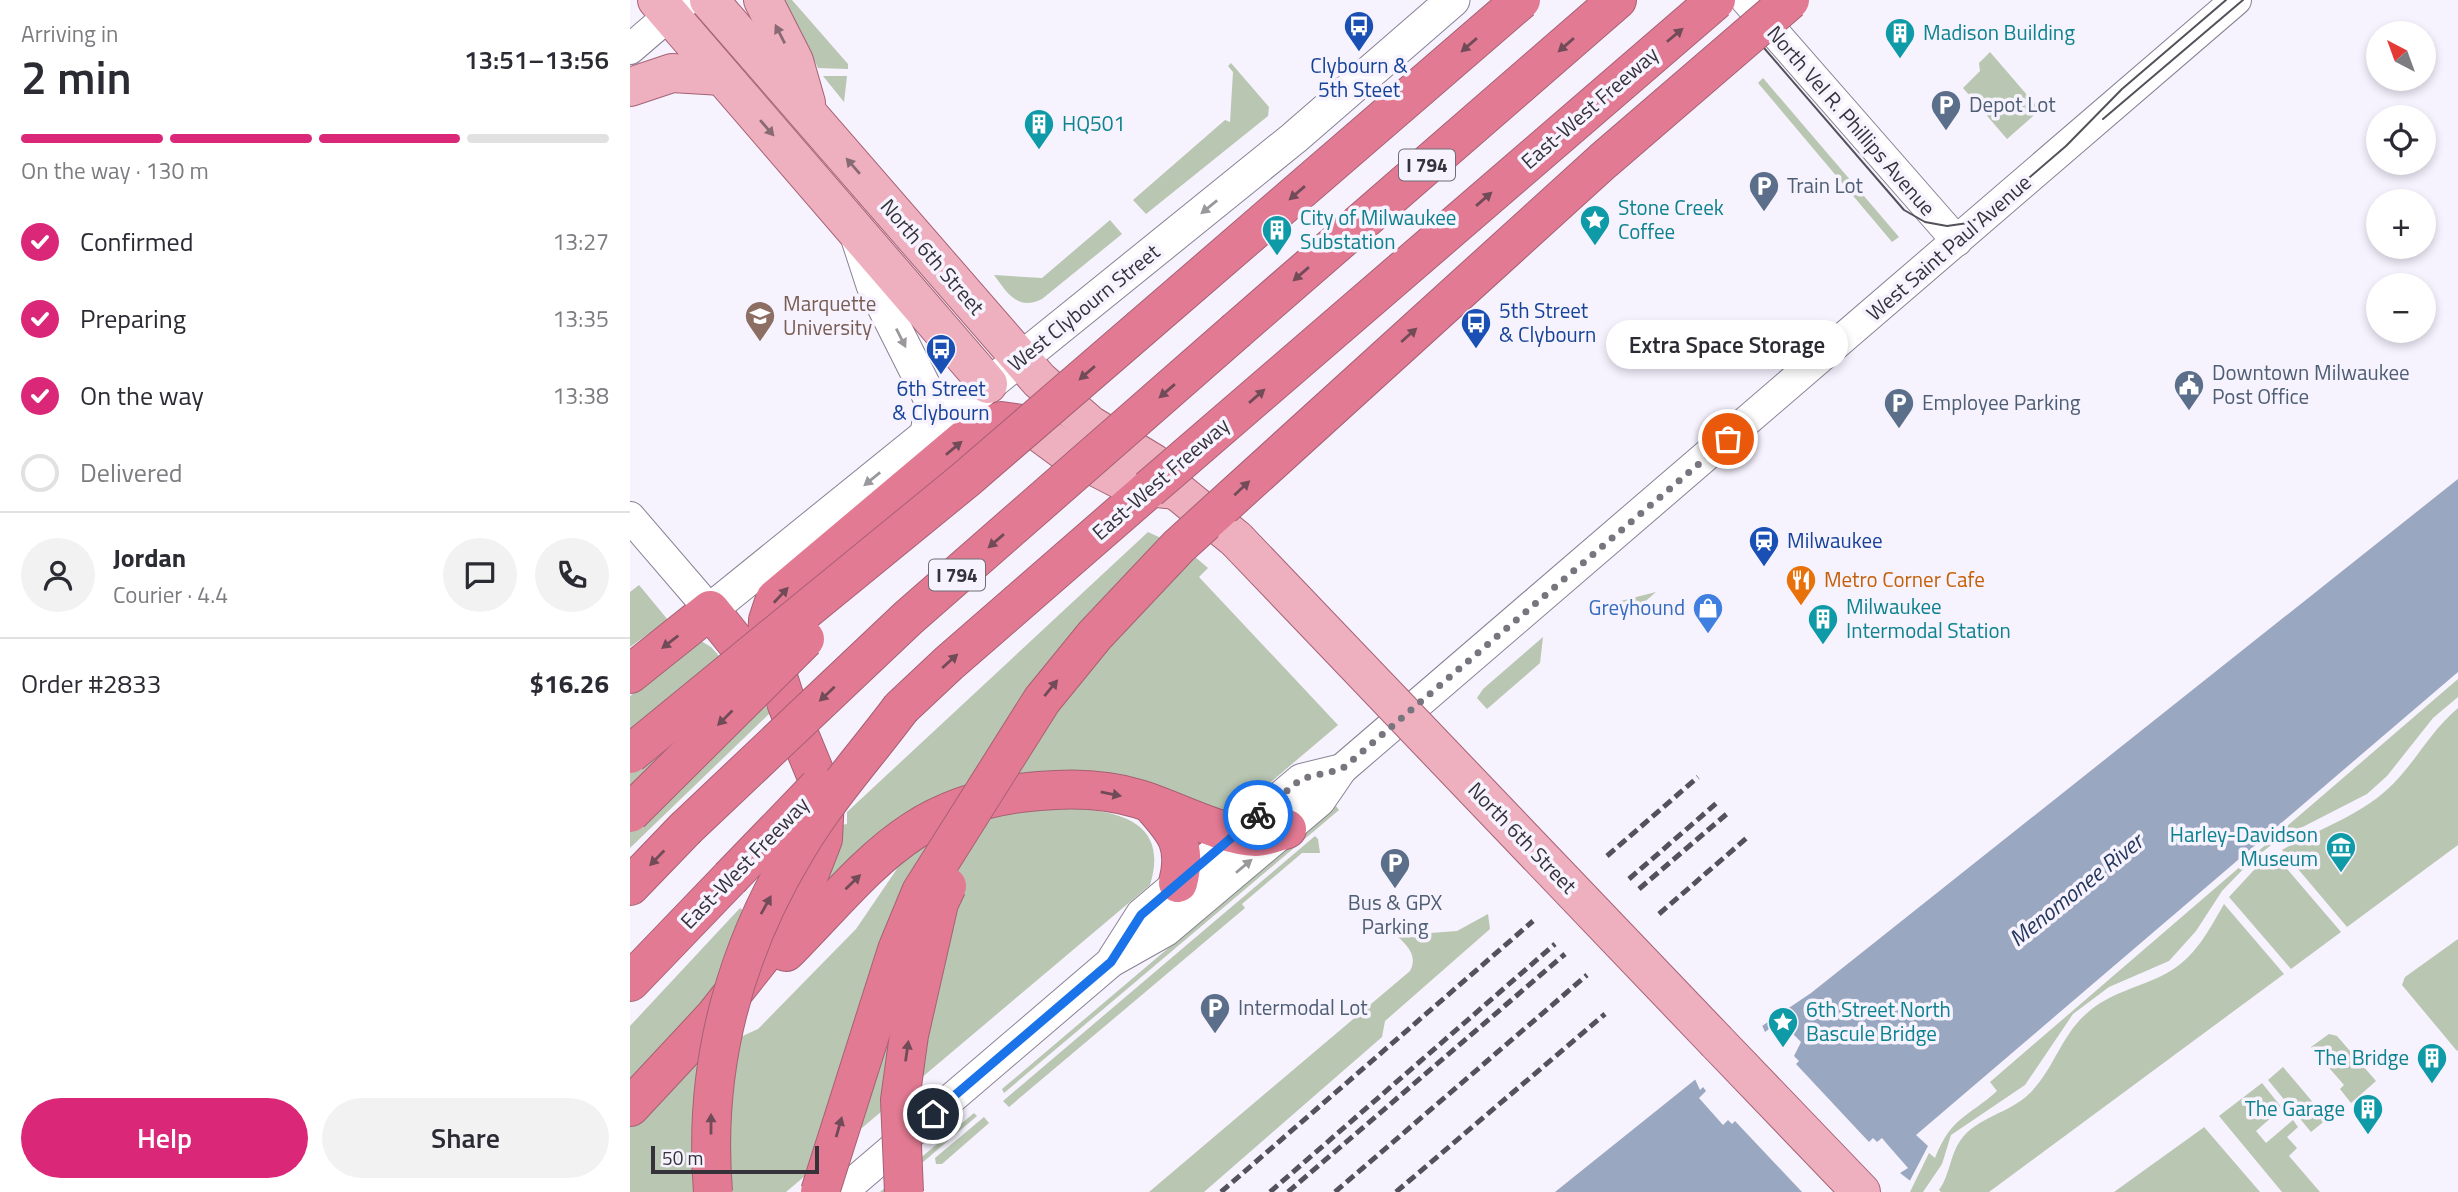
<!DOCTYPE html>
<html lang="en">
<head>
<meta charset="utf-8">
<style>
	:root { --surface:#fff; --page:#f2f2f3; --text:#2b2b33; --muted:#7c7c81; --line:#e1e1e2; --accent:#db2777 }
	body { margin:0; font-family:"Titillium Web",sans-serif; background:var(--page); color:var(--text); height:100vh; display:flex; flex-direction:column; font-size:26px; white-space:nowrap }
	* { box-sizing:border-box; margin:0 }
	p { font-size:23px; color:var(--muted) }
	.icon { flex:none; width:38px; height:38px; fill:none; stroke:currentColor; stroke-width:2; stroke-linecap:round; stroke-linejoin:round }
	.map { position:relative; flex:1; overflow:hidden }
	.sheet { display:flex; flex-direction:column; background:var(--surface); width:630px }
	.sheet>* { flex:none }
	.needle { width:46px; rotate:319deg }
	.fabs { position:absolute; left:1736px; top:21px; display:grid; gap:14px }
	.fabs a { display:grid; place-items:center; width:70px; height:70px; border-radius:50%; background:var(--surface); box-shadow:0 4px 10px #0003; font-size:35px }
	.scale { position:absolute; left:21px; bottom:18px; width:168px; box-sizing:border-box; padding-left:7px; border:4px solid #35323a; border-top:0; font-size:19px; line-height:24px; white-space:nowrap; color:#35323a; -webkit-text-stroke:5px #f6f2fe; paint-order:stroke }
	.pin { position:absolute; display:grid; place-items:center; width:60px; height:60px; color:#fff; margin:-30px; border:4px solid #fff; border-radius:50%; box-shadow:0 2px 7px #0007 }
	.courier { position:absolute; display:grid; place-items:center; width:70px; height:70px; margin:-35px; border:5px solid #1a73e8; border-radius:50%; background:#fff; color:#222; box-shadow:0 2px 9px #0007 }
	.bubble { position:absolute; height:49px; border-radius:24px; background:var(--surface); box-shadow:0 4px 10px #0003; font-size:23px; font-weight:600; line-height:49px; text-align:center }
	.summary em { font-style:normal; font-weight:600 }
	.summary div { display:flex; flex-direction:column-reverse }
	.summary { display:flex; align-items:center; justify-content:space-between; height:119px; padding:0 21px }
	h1 { font-size:46px; font-weight:600; line-height:52px }
	.bar { display:grid; grid-template-columns:repeat(4,1fr); gap:10px 7px; align-content:center; height:84px; padding:0 21px }
	.bar i { height:9px; border-radius:5px; background:var(--line) }
	.bar .on { background:var(--accent) }
	.bar p { grid-column:span 4 }
	.line { display:flex; align-items:center; gap:18px; padding:0 21px; border-top:2px solid var(--line) }
	.line div { flex:1 }
	.round { display:grid; place-items:center; flex:none; width:74px; height:74px; border-radius:37px; background:var(--page) }
	ol { padding:0 21px; list-style:none }
	li { display:flex; align-items:center; gap:21px; height:77px }
	li p { margin-inline-start:auto }
	li .icon { padding:7px; border-radius:50%; background:var(--accent); color:#fff; stroke-width:4 }
	li:last-child { color:var(--muted) }
	li i { width:38px; height:38px; border:4px solid var(--line); border-radius:50% }
	.primary-button { display:flex; gap:14px; margin-top:auto; padding:14px 21px }
	.primary-button a { flex:1; height:80px; border-radius:42px; background:var(--accent); color:#fff; font-size:28px; font-weight:600; line-height:80px; text-align:center }
	.primary-button a+a { background:var(--page); color:var(--text) }
	main { display:flex; flex:1; min-height:0 }
	.map>svg:first-child { display:block }
	.green { fill:#b9c6b2 }
	.water { fill:#99a7c1 }
	.pier { fill:#f6f2fe }
	.lines { fill:none; stroke-linecap:round; stroke-linejoin:round }
	.tertiary-casing { stroke:#888294; stroke-width:32 }
	.secondary-casing { stroke:#888294; stroke-width:35 }
	.primary-casing { stroke:#a66174; stroke-width:40 }
	.motorway-casing { stroke:#a66174; stroke-width:40 }
	.tertiary { stroke:#fff; stroke-width:30 }
	.secondary { stroke:#fff; stroke-width:33 }
	.primary { stroke:#eeafbe; stroke-width:38 }
	.motorway { stroke:#e37a93; stroke-width:38 }
	.tram { stroke:#55515a; stroke-width:2 }
	.rail { stroke:#55515a; stroke-width:5; stroke-dasharray:10 5; stroke-linecap:butt }
	.primary-bridge-casing { stroke:#a66174; stroke-width:40; stroke-linecap:butt }
	.motorway-bridge-casing { stroke:#a66174; stroke-width:40; stroke-linecap:butt }
	.primary-bridge { stroke:#eeafbe; stroke-width:38 }
	.motorway-bridge { stroke:#e37a93; stroke-width:38 }
	.oneway { fill:#886a75 }
	.oneway2 { fill:#724b59 }
	.oneway3 { fill:#9a989c }
	.done { stroke:#79757f; stroke-width:7; stroke-dasharray:0 12.6 }
	.route { stroke:#1a73e8; stroke-width:9 }
	.labels { text-anchor:middle; stroke-width:7; stroke-linejoin:round; paint-order:stroke }
	.shield { fill:#f6f2fe; stroke:#6f6c75; stroke-width:2 }
	.shield-label { font-size:19px; font-weight:bold; fill:#35323a }
	.culture-label { font-size:21px; fill:#0d838f; stroke:#f6f2fe; text-anchor:start }
	.transit-label { font-size:21px; fill:#164399; stroke:#f6f2fe }
	.service-label { font-size:21px; fill:#4e5e75; stroke:#f6f2fe; text-anchor:start }
	.street-label { font-size:21px; fill:#35323a; stroke:#f6f2fe }
	.education-label { font-size:21px; fill:#785e54; stroke:#f6f2fe; text-anchor:start }
	.food-label { font-size:21px; fill:#c56008; stroke:#f6f2fe; text-anchor:start }
	.shop-label { font-size:21px; fill:#366cbe; stroke:#f6f2fe; text-anchor:end }
	.water-label { font-size:23px; font-style:italic; fill:#23375d; stroke:#f6f2fe }
</style>
</head>
<body>
<main>
<section class="sheet">
<div class="summary"><div><h1>2 min</h1><p>Arriving in</p></div><em>13:51–13:56</em></div>
<div class="bar"><i class="on"></i><i class="on"></i><i class="on"></i><i></i><p>On the way · 130 m</p></div>
<ol>
<li><svg class="icon" aria-label="check" viewBox="0 0 24 24"><path d="M5 12l5 5 9-10"/></svg>Confirmed<p>13:27</p></li>
<li><svg class="icon" aria-label="check" viewBox="0 0 24 24"><path d="M5 12l5 5 9-10"/></svg>Preparing<p>13:35</p></li>
<li><svg class="icon" aria-label="check" viewBox="0 0 24 24"><path d="M5 12l5 5 9-10"/></svg>On the way<p>13:38</p></li>
<li><i></i>Delivered</li>
</ol>
<div class="line" style="height:126px"><a class="round"><svg class="icon" aria-label="person" viewBox="0 0 24 24"><circle cx="12" cy="8" r="4"/><path d="M4 21q1-7 8-7t8 7"/></svg></a><div><b>Jordan</b><p>Courier · 4.4</p></div><a class="round"><svg class="icon" aria-label="chat" viewBox="0 0 24 24"><path d="M4 5h16v11H9l-5 4z"/></svg></a><a class="round"><svg class="icon" aria-label="phone" viewBox="0 0 24 24"><path d="M5 4h4l2 5-3 2q2 4 5 5l2-3 5 2v4C11 20 4 13 5 4z"/></svg></a></div>
<div class="line" style="height:91px"><div>Order #2833</div><b>$16.26</b></div>
<div class="primary-button"><a>Help</a><a>Share</a></div>
</section>
<div class="map">
<svg width="1828" height="1192" viewBox="0 0 1828 1192">
	<rect width="100%" height="100%" fill="#f6f2fe"/>
	<!-- green -->
	<g class="green">
		<polygon points="155,0 162,0 218,64 218,69 188,68"/>
		<polygon points="1360,52 1410,110 1377,139 1333,88 1350,71 1349,63"/>
		<polygon points="601,63 639,107 638,116 516,214 503,200 595,120 600,122 603,72 598,66"/>
		<polygon points="193,76 217,76 214,102"/>
		<polygon points="1133,78 1269,237 1262,242 1128,83"/>
		<path d="M480,220L492,234L412,299C388,311 377,293 364,275L412,278Z"/>
		<polygon points="518,532 557,550 578,568 569,577 708,725 603,814 419,773 189,899 206,826 217,824 217,812"/>
		<polygon points="9,585 38,620 0,647 0,592"/>
		<polygon points="1026,592 1010,606 970,616 963,608"/>
		<polygon points="913,637 910,663 857,709 847,698 853,689"/>
		<polygon points="71,641 81,647 141,712 0,848 0,696"/>
		<path d="M1828,679V697L1803,718L1757,776L1737,794L1649,839L1622,860L1592,891L1566,931L1539,961L1479,987L1443,1014L1395,1085L1321,1135L1312,1164L1293,1192H1280L1299,1153L1305,1158C1322,1116 1337,1118 1367,1091L1360,1082Z"/>
		<path d="M1828,708V845L1717,927L1652,850C1690,828 1733,815 1764,783C1788,758 1800,732 1828,708Z"/>
		<polygon points="706,806 709,810 374,1093 372,1089"/>
		<path d="M410,807C462,809 544,807 520,885L156,1192H0V1026L110,908L117,913L90,983L44,1032L67,1066L84,1049L128,1029L226,929L284,844L342,817Z"/>
		<polygon points="685,836 688,839 690,853 672,853 612,904 615,908 379,1107 373,1101"/>
		<polygon points="1645,855 1711,932 1661,969 1599,897 1624,870"/>
		<path d="M1594,904L1654,974L1359,1192H1311L1309,1190C1320,1175 1320,1155 1330,1141C1346,1117 1381,1113 1400,1093C1424,1069 1431,1036 1456,1014C1480,992 1509,988 1537,973C1565,958 1579,930 1594,904Z"/>
		<path d="M858,914L860,929L755,1021L752,1037L574,1192H519L780,971C789,954 775,944 763,932L767,929L773,935L827,931Z"/>
		<polygon points="1828,939 1828,1050 1827,1051 1772,985 1775,977"/>
		<polygon points="1699,1034 1707,1036 1746,1081 1721,1103 1710,1089 1714,1085 1681,1047"/>
		<polygon points="1653,1067 1697,1119 1681,1132 1638,1080"/>
		<polygon points="1632,1083 1652,1108 1626,1131 1636,1143 1663,1120 1668,1127 1657,1137 1667,1148 1659,1156 1690,1192 1652,1192 1589,1116"/>
		<polygon points="344,1113 347,1116 258,1192 250,1192"/>
		<polygon points="354,1117 359,1123 312,1164 306,1164 305,1158"/>
		<polygon points="1574,1127 1630,1192 1484,1192 1573,1128"/>
	</g>
	<!-- water -->
	<polygon class="water" points="1828,479 1828,672 1286,1135 1298,1146 1274,1192 925,1192 1132,1026 1181,993"/>
	<!-- pier -->
	<polygon class="pier" points="1131,1023 1135,1032 1139,1029 1143,1033 1154,1025 1171,1042 1164,1056 1169,1061 1166,1064 1239,1142 1243,1138 1247,1142 1252,1138 1257,1144 1278,1168 1270,1173 1283,1183 1278,1192 1172,1192 1105,1121 1102,1124 1098,1120 1093,1125 1069,1098 1076,1091 1073,1087 1070,1090 1064,1077"/>
	<g class="lines">
		<!-- tertiary casing -->
		<g class="tertiary-casing">
			<g id="tertiary">
				<polyline points="1116,0 1327,241"/>
				<polyline points="0,49 57,0"/>
				<polyline points="0,517 80,610"/>
				<polyline points="483,958 511,914 671,779 712,769"/>
				<polyline points="212,1192 481,962 536,931 657,829 690,801 712,769 1606,0"/>
			</g>
		</g>
		<!-- secondary casing -->
		<g class="secondary-casing">
			<g id="secondary">
				<polyline points="226,233 243,285 302,402 297,434"/>
				<polyline points="80,610 664,138 823,0"/>
			</g>
		</g>
		<!-- primary casing -->
		<g class="primary-casing">
			<g id="primary">
				<polyline points="27,0 358,384"/>
				<polyline points="79,0 409,380 460,425 523,463 546,490 606,539"/>
				<polyline points="133,0 164,61 176,103"/>
				<polyline points="0,87 42,73 92,76"/>
				<polyline points="399,425 433,450 501,485 546,490"/>
				<polyline points="1087,1042 1231,1192"/>
			</g>
		</g>
		<!-- motorway casing -->
		<g class="motorway-casing">
			<g id="motorway">
				<polyline points="607,330 987,0"/>
				<polyline points="0,674 80,610 138,682"/>
				<polyline points="271,708 319,663 519,489"/>
				<path d="M520,803C545,831 558,844 548,883"/>
				<polyline points="0,886 55,829"/>
				<path d="M156,952C239,868 280,801 409,791C441,788 478,789 509,799C542,809 593,836 626,837C636,837 647,832 657,829"/>
				<polyline points="0,982 100,878"/>
				<polyline points="0,1107 84,1017 145,940 167,906 193,839 195,797 157,705 137,642 138,620 145,599 342,433 371,421 399,425"/>
			</g>
		</g>
		<!-- tertiary -->
		<use href="#tertiary" class="tertiary"/>
		<!-- secondary -->
		<use href="#secondary" class="secondary"/>
		<!-- primary -->
		<use href="#primary" class="primary"/>
		<!-- motorway -->
		<use href="#motorway" class="motorway"/>
		<!-- tram -->
		<g class="tram">
			<polyline points="1134,48 1274,210 1295,222 1317,226 1338,223 1358,213 1436,146 1492,89 1596,0"/>
			<polyline points="1473,119 1613,0"/>
		</g>
		<!-- rail -->
		<g class="rail">
			<polyline points="977,856 1068,777"/>
			<polyline points="999,879 1089,801"/>
			<polyline points="1009,889 1099,812"/>
			<polyline points="1029,914 1119,836"/>
			<polyline points="591,1192 903,921"/>
			<polyline points="640,1192 925,944"/>
			<polyline points="658,1192 935,954"/>
			<polyline points="705,1192 957,975"/>
			<polyline points="766,1192 975,1014"/>
		</g>
		<!-- primary-bridge casing -->
		<g class="primary-bridge-casing">
			<polyline id="primary-bridge" points="607,540 1087,1042"/>
		</g>
		<!-- motorway-bridge casing -->
		<g class="motorway-bridge-casing">
			<g id="motorway-bridge">
				<polyline points="519,489 1086,0"/>
				<polyline points="0,754 335,480 891,0"/>
				<polyline points="0,813 175,639"/>
				<polyline points="55,829 278,618 607,330"/>
				<polyline points="100,878 188,787"/>
				<path d="M83,1192C73,1069 103,955 166,850C195,800 236,755 271,708"/>
				<polyline points="190,1192 267,950 291,892 412,700 465,635 549,546 973,161 1160,0"/>
				<polyline points="274,1192 270,1100 279,1035 309,903 317,886"/>
			</g>
		</g>
		<!-- primary-bridge -->
		<use href="#primary-bridge" class="primary-bridge"/>
		<!-- motorway-bridge -->
		<use href="#motorway-bridge" class="motorway-bridge"/>
	</g>
	<!-- one-way arrows -->
	<defs><path id="oneway-solid" d="M-6-.8H1V-3.2L6.5 0L1 3.2V.8H-6Z" transform="scale(1.75)"/></defs>
	<g class="oneway">
		<use href="#oneway-solid" transform="translate(150 34) rotate(-117)"/>
		<use href="#oneway-solid" transform="translate(137 128) rotate(49)"/>
		<use href="#oneway-solid" transform="translate(223 166) rotate(-131)"/>
	</g>
	<g class="oneway2">
		<use href="#oneway-solid" transform="translate(1045 35) rotate(-40)"/>
		<use href="#oneway-solid" transform="translate(839 45) rotate(139)"/>
		<use href="#oneway-solid" transform="translate(936 45) rotate(139)"/>
		<use href="#oneway-solid" transform="translate(667 193) rotate(139)"/>
		<use href="#oneway-solid" transform="translate(854 199) rotate(-41)"/>
		<use href="#oneway-solid" transform="translate(671 274) rotate(139)"/>
		<use href="#oneway-solid" transform="translate(779 335) rotate(-42)"/>
		<use href="#oneway-solid" transform="translate(457 373) rotate(139)"/>
		<use href="#oneway-solid" transform="translate(537 391) rotate(139)"/>
		<use href="#oneway-solid" transform="translate(627 396) rotate(-41)"/>
		<use href="#oneway-solid" transform="translate(324 448) rotate(-40)"/>
		<use href="#oneway-solid" transform="translate(612 488) rotate(-43)"/>
		<use href="#oneway-solid" transform="translate(366 541) rotate(139)"/>
		<use href="#oneway-solid" transform="translate(151 595) rotate(-47)"/>
		<use href="#oneway-solid" transform="translate(40 642) rotate(142)"/>
		<use href="#oneway-solid" transform="translate(320 661) rotate(-42)"/>
		<use href="#oneway-solid" transform="translate(421 688) rotate(-51)"/>
		<use href="#oneway-solid" transform="translate(197 694) rotate(137)"/>
		<use href="#oneway-solid" transform="translate(95 718) rotate(135)"/>
		<use href="#oneway-solid" transform="translate(481 794) rotate(11)"/>
		<use href="#oneway-solid" transform="translate(27 858) rotate(134)"/>
		<use href="#oneway-solid" transform="translate(223 882) rotate(-44)"/>
		<use href="#oneway-solid" transform="translate(136 905) rotate(-61)"/>
		<use href="#oneway-solid" transform="translate(277 1051) rotate(-82)"/>
		<use href="#oneway-solid" transform="translate(81 1124) rotate(-90)"/>
		<use href="#oneway-solid" transform="translate(209 1127) rotate(-74)"/>
	</g>
	<g class="oneway3">
		<use href="#oneway-solid" transform="translate(579 207) rotate(141)"/>
		<use href="#oneway-solid" transform="translate(271 338) rotate(63)"/>
		<use href="#oneway-solid" transform="translate(242 479) rotate(141)"/>
		<use href="#oneway-solid" transform="translate(614 866) rotate(-40)"/>
	</g>
	<g class="lines">
		<!-- done -->
		<polyline class="done" points="628,815 671,779 712,769 1098,439"/>
		<!-- route -->
		<polyline class="route" points="303,1114 481,962 511,915 628,815"/>
	</g>
	<!-- icons -->
	<defs>
		<g id="bus-pin" transform="scale(1.575)"><path d="M0 17L-7.5 6A9.5 9.5 0 1 1 7.5 6Z" fill="#1a4fb4" stroke="#f6f2fe"/><path d="M-5-6H5V4H4V6H2V4H-2V6H-4V4H-5ZM-3.5-4V0h7V-4ZM-3.5 1.2v1.5H-2V1.2ZM2 1.2v1.5H3.5V1.2Z" fill="#fff"/></g>
		<g id="building-pin" transform="scale(1.575)"><path d="M0 17L-7.5 6A9.5 9.5 0 1 1 7.5 6Z" fill="#0f9aa8" stroke="#f6f2fe"/><path d="M-4-6H4V6H1V3H-1V6H-4ZM-2.5-4.3h1.7v1.8h-1.7ZM.8-4.3h1.7v1.8H.8ZM-2.5-1h1.7V.8h-1.7ZM.8-1h1.7V.8H.8Z" fill="#fff"/></g>
		<g id="parking-pin" transform="scale(1.575)"><path d="M0 17L-7.5 6A9.5 9.5 0 1 1 7.5 6Z" fill="#5c6f8a" stroke="#f6f2fe"/><path d="M-3.5-5.5H1a3.5 3.5 0 0 1 0 7H-1V5.5H-3.5ZM-1-3.4V-.6H.8a1.4 1.4 0 0 0 0-2.8Z" fill="#fff"/></g>
		<g id="sight-pin" transform="scale(1.575)"><path d="M0 17L-7.5 6A9.5 9.5 0 1 1 7.5 6Z" fill="#0f9aa8" stroke="#f6f2fe"/><path d="M0-6L1.8-2.2L6-1.7L2.9 1.2L3.7 5.4L0 3.3L-3.7 5.4L-2.9 1.2L-6-1.7L-1.8-2.2Z" fill="#fff"/></g>
		<g id="university-pin" transform="scale(1.575)"><path d="M0 17L-7.5 6A9.5 9.5 0 1 1 7.5 6Z" fill="#8d6e63" stroke="#f6f2fe"/><path d="M0-5L7-2L0 1L-7-2ZM-4 1L0 2.5L4 1V4Q0 6-4 4Z" fill="#fff"/></g>
		<g id="civic-pin" transform="scale(1.575)"><path d="M0 17L-7.5 6A9.5 9.5 0 1 1 7.5 6Z" fill="#5c6f8a" stroke="#f6f2fe"/><path d="M-.6-6.5H3V-4.5H.6V-3L4-1V1h2V6H-6V1h2V-1L-.6-3ZM-1.2 2.5V6h2.4V2.5Z" fill="#fff"/></g>
		<g id="station-pin" transform="scale(1.575)"><path d="M0 17L-7.5 6A9.5 9.5 0 1 1 7.5 6Z" fill="#1a4fb4" stroke="#f6f2fe"/><path d="M-3-6H3Q5-6 5-4V2Q5 4 3 4L4.5 6H3L1.5 4h-3L-3 6H-4.5L-3 4Q-5 4-5 2V-4Q-5-6-3-6ZM-3.5-4v3h7v-3ZM-3.5 1v1.5H-2V1ZM2 1v1.5H3.5V1Z" fill="#fff"/></g>
		<g id="restaurant-pin" transform="scale(1.575)"><path d="M0 17L-7.5 6A9.5 9.5 0 1 1 7.5 6Z" fill="#e8710a" stroke="#f6f2fe"/><path d="M-5-6h1v4h1v-4h1v4h1v-4h1v5L-1.5 .5V6h-2V.5L-5-1ZM5-6V6H3V1.5H1.5Q1.5-4 5-6Z" fill="#fff"/></g>
		<g id="shop-pin" transform="scale(1.575)"><path d="M0 17L-7.5 6A9.5 9.5 0 1 1 7.5 6Z" fill="#3f7fe0" stroke="#f6f2fe"/><path d="M-5-2.5h2.3a2.7 3.5 0 0 1 5.4 0H5L5.5 6h-11ZM-1.5-2.5h3a1.5 2.3 0 0 0-3 0Z" fill="#fff"/></g>
		<g id="museum-pin" transform="scale(1.575)"><path d="M0 17L-7.5 6A9.5 9.5 0 1 1 7.5 6Z" fill="#0f9aa8" stroke="#f6f2fe"/><path d="M0-6L6-3V-2H-6V-3ZM-5-1h2V3h-2ZM-1-1h2V3h-2ZM3-1h2V3H3ZM-6 4H6V6H-6Z" fill="#fff"/></g>
	</defs>
	<g fill-rule="evenodd">
		<use href="#bus-pin" x="729" y="26"/>
		<use href="#building-pin" x="1270" y="33"/>
		<use href="#parking-pin" x="1316" y="105"/>
		<use href="#building-pin" x="409" y="124"/>
		<use href="#parking-pin" x="1134" y="186"/>
		<use href="#sight-pin" x="965" y="220"/>
		<use href="#building-pin" x="647" y="230"/>
		<use href="#university-pin" x="130" y="316"/>
		<use href="#bus-pin" x="846" y="323"/>
		<use href="#bus-pin" x="311" y="349"/>
		<use href="#civic-pin" x="1559" y="385"/>
		<use href="#parking-pin" x="1269" y="403"/>
		<use href="#station-pin" x="1134" y="541"/>
		<use href="#restaurant-pin" x="1171" y="580"/>
		<use href="#shop-pin" x="1078" y="608"/>
		<use href="#building-pin" x="1193" y="619"/>
		<use href="#museum-pin" x="1711" y="847"/>
		<use href="#parking-pin" x="765" y="863"/>
		<use href="#parking-pin" x="585" y="1008"/>
		<use href="#sight-pin" x="1153" y="1022"/>
		<use href="#building-pin" x="1802" y="1058"/>
		<use href="#building-pin" x="1738" y="1109"/>
	</g>
	<g class="labels">
		<!-- shield labels -->
		<g class="shield">
			<rect x="769" y="149.5" width="56" height="31" rx="5"/>
			<rect x="299" y="559.5" width="56" height="31" rx="5"/>
		</g>
		<g class="shield-label">
			<text x="797" y="172">I 794</text>
			<text x="327" y="582">I 794</text>
		</g>
		<!-- culture labels -->
		<g class="culture-label">
			<text x="1293" y="40">Madison Building</text>
			<text x="432" y="131">HQ501</text>
			<text x="988" y="215">Stone Creek<tspan x="988" dy="24">Coffee</tspan></text>
			<text x="670" y="225">City of Milwaukee<tspan x="670" dy="24">Substation</tspan></text>
			<text x="1216" y="614">Milwaukee<tspan x="1216" dy="24">Intermodal Station</tspan></text>
			<text x="1688" y="842" text-anchor="end">Harley-Davidson<tspan x="1688" dy="24">Museum</tspan></text>
			<text x="1176" y="1017">6th Street North<tspan x="1176" dy="24">Bascule Bridge</tspan></text>
			<text x="1779" y="1065" text-anchor="end">The Bridge</text>
			<text x="1715" y="1116" text-anchor="end">The Garage</text>
		</g>
		<!-- transit labels -->
		<g class="transit-label">
			<text x="729" y="73">Clybourn &amp;<tspan x="729" dy="24">5th Steet</tspan></text>
			<text x="869" y="318" text-anchor="start">5th Street<tspan x="869" dy="24">&amp; Clybourn</tspan></text>
			<text x="311" y="396">6th Street<tspan x="311" dy="24">&amp; Clybourn</tspan></text>
			<text x="1157" y="548" text-anchor="start">Milwaukee</text>
		</g>
		<!-- service labels -->
		<g class="service-label">
			<text x="1339" y="112">Depot Lot</text>
			<text x="1157" y="193">Train Lot</text>
			<text x="1582" y="380">Downtown Milwaukee<tspan x="1582" dy="24">Post Office</tspan></text>
			<text x="1292" y="410">Employee Parking</text>
			<text x="765" y="910" text-anchor="middle">Bus &amp; GPX<tspan x="765" dy="24">Parking</tspan></text>
			<text x="608" y="1015">Intermodal Lot</text>
		</g>
		<!-- street labels -->
		<g class="street-label">
			<text transform="translate(960 108) rotate(-41)" y="7">East-West Freeway</text>
			<text transform="translate(1221 121) rotate(49)" y="7">North Vel R. Phillips Avenue</text>
			<text transform="translate(1319 248) rotate(-41)" y="7">West Saint Paul Avenue</text>
			<text transform="translate(302 257) rotate(49)" y="7">North 6th Street</text>
			<text transform="translate(454 308) rotate(-39)" y="7">West Clybourn Street</text>
			<text transform="translate(531 479) rotate(-41)" y="7">East-West Freeway</text>
			<text transform="translate(892 838) rotate(46)" y="7">North 6th Street</text>
			<text transform="translate(115 863) rotate(-46)" y="7">East-West Freeway</text>
		</g>
		<!-- education labels -->
		<g class="education-label">
			<text x="153" y="311">Marquette<tspan x="153" dy="24">University</tspan></text>
		</g>
		<!-- food labels -->
		<g class="food-label">
			<text x="1194" y="587">Metro Corner Cafe</text>
		</g>
		<!-- shop labels -->
		<g class="shop-label">
			<text x="1055" y="615">Greyhound</text>
		</g>
		<!-- water labels -->
		<g class="water-label">
			<text transform="translate(1446 890) rotate(-39)" y="8">Menomonee River</text>
		</g>
	</g>
</svg>
<div class="fabs">
<a><svg class="needle" viewBox="-14 -14 28 28"><path d="M0-13l5 13h-10z" fill="#e53935"/><path d="M0 13l5-13h-10z" fill="#7c7c81"/></svg></a>
<a><svg class="icon" aria-label="locate" viewBox="0 0 24 24"><circle cx="12" cy="12" r="6"/><path d="M12 2v4M12 18v4M2 12h4M18 12h4"/></svg></a>
<a>+</a>
<a>−</a>
</div>
<div class="scale">50 m</div>
<div class="pin" style="left:1098px;top:439px;background:#ea580c"><svg class="icon" aria-label="bag" viewBox="0 0 24 24"><path d="M5 8h14l-1 12H6zM9 8a3 3 0 0 1 6 0"/></svg></div>
<div class="pin" style="left:303px;top:1114px;background:#1f2937"><svg class="icon" aria-label="home" viewBox="0 0 24 24"><path d="M3 11l9-7 9 7M6 9v11h12V9"/></svg></div>
<div class="courier" style="left:628px;top:815px"><svg class="icon" aria-label="bike" viewBox="0 0 24 24"><circle cx="6" cy="16" r="4"/><circle cx="18" cy="16" r="4"/><path d="M6 16l4-8h5l3 8M10 8l3 8H6M13 5h3"/></svg></div>
<div class="bubble" style="left:976px;top:320px;width:242px">Extra Space Storage</div>
</div>
</main>
</body>
</html>
